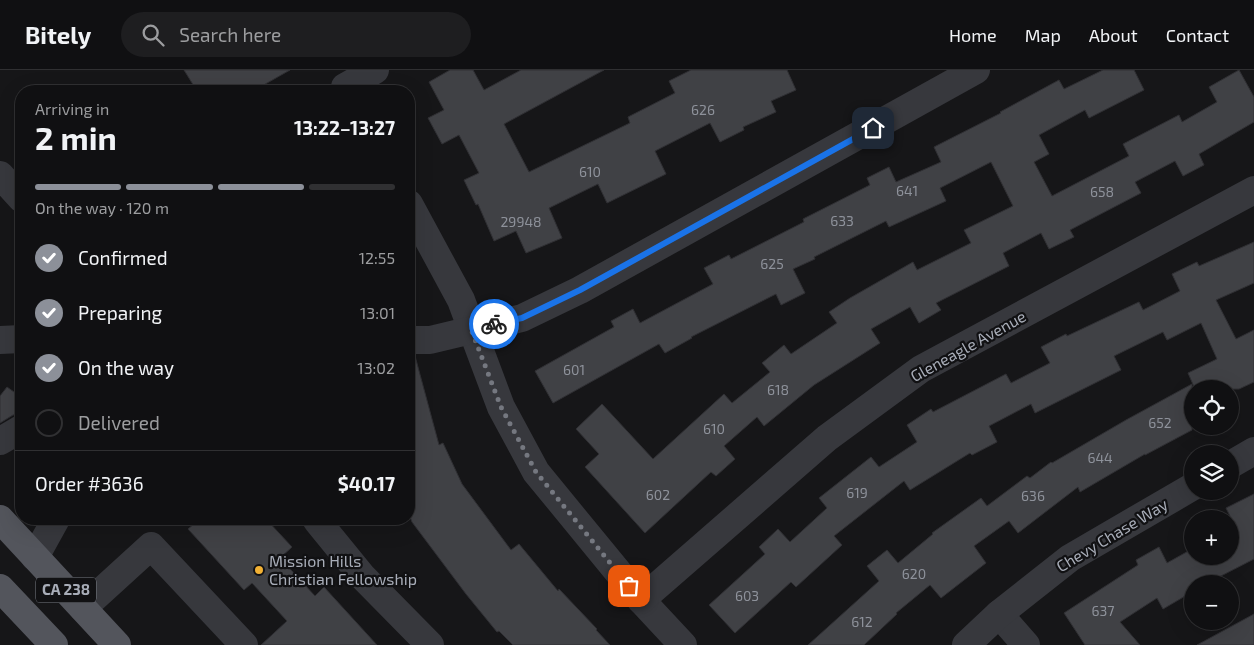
<!DOCTYPE html>
<html lang="en">
<head>
<meta charset="utf-8">
<style>
	:root { --surface:#101012; --page:#1e1e20; --text:#f1f3f6; --muted:#9c9d9f; --line:#303032; --accent:#8c9099 }
	body { margin:0; font-family:"Exo 2",sans-serif; background:var(--page); color:var(--text); height:100vh; display:flex; flex-direction:column; font-size:19px; white-space:nowrap }
	* { box-sizing:border-box; margin:0 }
	p { font-size:16px; color:var(--muted) }
	.icon { flex:none; width:28px; height:28px; fill:none; stroke:currentColor; stroke-width:2; stroke-linecap:round; stroke-linejoin:round }
	.map { position:relative; flex:1; overflow:hidden }
	.sheet { position:absolute; left:15px; top:15px; width:400px; height:440px; display:flex; flex-direction:column; background:var(--surface); border-radius:20px; box-shadow:0 5px 20px #0002,0 0 0 1px var(--line) }
	.sheet>* { flex:none }
	.buttons { position:absolute; left:1184px; top:310px; display:grid; gap:10px }
	.buttons a { display:grid; place-items:center; width:55px; height:55px; border-radius:50%; background:var(--surface); box-shadow:0 5px 20px #0002,0 0 0 1px var(--line); font-size:25px }
	.pin { position:absolute; display:grid; place-items:center; width:42px; height:42px; color:#fff; margin:-21px; border-radius:10px; box-shadow:0 2px 8px #0006 }
	.courier { position:absolute; display:grid; place-items:center; width:50px; height:50px; margin:-25px; border:4px solid #1a73e8; border-radius:50%; background:#fff; color:#222; box-shadow:0 1px 6px #0007 }
	.overview em { font-style:normal; font-weight:700 }
	.overview div { display:flex; flex-direction:column-reverse }
	.overview { display:flex; align-items:center; justify-content:space-between; height:85px; padding:0 20px }
	h1 { font-size:32px; font-weight:700; line-height:38px }
	.bar { display:grid; grid-template-columns:repeat(4,1fr); gap:8px 5px; align-content:center; height:60px; padding:0 20px }
	.bar i { height:6px; border-radius:4px; background:var(--line) }
	.bar .on { background:var(--accent) }
	.bar p { grid-column:span 4 }
	.line { display:flex; align-items:center; gap:12px; padding:0 20px; border-top:1px solid var(--line) }
	.line div { flex:1 }
	ol { padding:0 20px; list-style:none }
	li { display:flex; align-items:center; gap:15px; height:55px }
	li p { margin-inline-start:auto }
	li .icon { padding:5px; border-radius:50%; background:var(--accent); color:#fff; stroke-width:4 }
	li:last-child { color:var(--muted) }
	li i { width:28px; height:28px; border:2px solid var(--line); border-radius:50% }
	header { display:flex; align-items:center; gap:30px; box-sizing:border-box; height:70px; padding:0 25px; background:var(--surface); border-bottom:1px solid var(--line) }
	header strong { font-size:24px }
	nav { display:flex; gap:28px; margin-inline-start:auto; font-size:18px }
	.search { width:350px; height:45px; background:var(--page); display:flex; align-items:center; gap:12px; box-sizing:border-box; padding:0 18px; border-radius:28px; color:var(--muted); font-size:19px }
	.map>svg:first-child { display:block }
	.building { fill:#404145; stroke:#303034 }
	.lines { fill:none; stroke-linecap:round; stroke-linejoin:round }
	.minor { stroke:#37383d; stroke-width:28 }
	.major { stroke:#53555c; stroke-width:28 }
	.done { stroke:#757880; stroke-width:5; stroke-dasharray:0 9 }
	.route { stroke:#1a73e8; stroke-width:6 }
	.poi-dot { fill:#f2b134; stroke:#111113; stroke-width:2 }
	.labels { text-anchor:middle; stroke-width:4.5; stroke-linejoin:round; paint-order:stroke }
	.number-label { font-size:14px; fill:#8e929b }
	.shield { fill:#111113; stroke:#7b7e86; stroke-width:1 }
	.shield-label { font-size:15px; font-weight:bold; fill:#a8adb8 }
	.street-label { font-size:16px; fill:#a8adb8; stroke:#111113 }
	.poi-label { font-size:16px; fill:#a8adb8; stroke:#111113; text-anchor:start }
</style>
</head>
<body>
<header>
<strong>Bitely</strong>
<div class="search"><svg class="icon" aria-label="search" viewBox="0 0 24 24"><circle cx="10" cy="10" r="6"/><path d="M15 15l6 6"/></svg>Search here</div>
<nav><a>Home</a><a>Map</a><a>About</a><a>Contact</a></nav>
</header>
<div class="map">
<svg width="1254" height="575" viewBox="0 0 1254 575">
	<rect width="100%" height="100%" fill="#161618"/>
	<!-- building -->
	<g class="building">
		<polygon points="184,0 290,0 253,21 197,21"/>
		<polygon points="450,0 473,0 484,20 521,0 604,0 504,54 529,102 630,53 628,47 675,23 669,11 691,0 787,0 796,20 771,31 776,42 743,57 744,60 720,72 710,53 655,81 666,104 607,133 598,114 549,138 562,168 526,183 516,161 494,171 478,134 476,135 464,110 479,103 459,65 442,74 428,48 444,40 429,12"/>
		<polygon points="1103,0 1134,0 1144,20 1089,48 1085,40 1039,65 1049,84 1034,92 1052,126 1129,86 1123,74 1179,45 1182,52 1217,32 1209,17 1239,0 1254,27 1254,52 1199,84 1204,95 1183,106 1175,91 1135,112 1141,123 1070,160 1074,167 1049,179 1041,163 1003,183 1009,196 936,233 941,240 919,253 910,237 871,259 880,273 814,315 764,356 757,347 724,376 735,389 716,406 711,402 645,463 585,397 599,384 576,359 602,334 653,389 724,324 732,333 770,302 762,293 784,275 791,284 837,253 829,242 850,228 913,192 917,200 971,173 964,160 1013,136 991,92 940,118 946,131 889,157 886,151 814,187 815,189 793,199 805,223 781,235 776,224 691,267 692,268 665,283 659,274 553,333 535,301 614,257 611,251 633,239 640,253 713,214 704,198 729,185 731,189 804,152 803,149 870,115 867,108 889,97 896,112 941,92 934,77 1001,43 1000,42 1059,10 1064,19"/>
		<polygon points="1254,172 1254,213 1216,230 1236,269 1254,260 1254,312 1239,319 1195,319 1188,303 1217,289 1201,253 1167,270 1163,262 1114,286 1121,300 1035,343 1031,334 989,356 997,372 972,385 970,383 910,420 904,411 834,466 842,475 796,517 791,512 735,563 709,535 765,484 759,477 778,459 790,472 827,438 819,428 871,387 879,397 917,372 907,355 931,339 933,342 1006,304 1011,313 1050,293 1041,277 1066,264 1067,266 1139,232 1143,240 1180,221 1172,204 1197,192 1199,196"/>
		<polygon points="409,286 415,286 439,375 443,373 462,414 511,480 519,474 558,521 559,519 597,559 596,560 610,575 513,575 499,561 497,562 466,524 412,452 409,444"/>
		<polygon points="1192,314 1192,360 1145,385 1145,384 1080,422 1078,417 1018,463 1009,451 974,476 986,493 941,528 930,515 896,543 897,544 864,575 808,575 879,511 867,496 887,480 898,493 933,464 932,463 981,428 987,436 1027,406 1030,408 1051,392 1052,393 1126,350"/>
		<polygon points="7,317 21,327 21,341 19,344 13,345 0,353 0,326"/>
		<polygon points="1254,424 1254,489 1217,508 1220,514 1192,514 1192,522 1163,539 1157,528 1120,552 1140,575 1085,575 1064,543 1138,495 1136,490 1159,477 1167,493 1192,479 1192,486 1230,486 1230,446 1226,438"/>
		<polygon points="200,449 266,449 292,477 280,488 315,526 324,517 377,575 261,575 287,551 252,513 244,520 188,459"/>
		<polygon points="1254,544 1254,575 1197,575"/>
	</g>
	<g class="lines">
		<!-- minor -->
		<g class="minor">
			<polyline points="345,17 375,0"/>
			<polyline points="0,105 21,128"/>
			<polyline points="409,134 461,230 501,337 536,402 641,530 683,575"/>
			<polyline points="0,270 21,269"/>
			<polyline points="409,270 430,270 522,248 580,220 976,0"/>
			<polyline points="0,371 21,359"/>
			<polyline points="1230,395 1254,381"/>
			<polyline points="316,449 318,452 362,506 430,575"/>
			<polyline points="35,487 56,449"/>
			<polyline points="641,530 827,368 921,299 1254,120"/>
			<polyline points="83,538 151,476 244,575"/>
			<polyline points="999,544 1026,575"/>
			<polyline points="966,575 999,544 1070,488 1192,417"/>
		</g>
		<!-- major -->
		<g class="major">
			<polyline points="0,449 117,575"/>
			<polyline points="0,518 54,575"/>
		</g>
	</g>
	<g class="lines">
		<!-- done -->
		<polyline class="done" points="494,254 471,259 501,337 536,402 629,516"/>
		<!-- route -->
		<polyline class="route" points="494,254 522,248 580,220 873,58"/>
	</g>
	<!-- markers -->
	<circle class="poi-dot" cx="259" cy="500" r="5"/>
	<g class="labels">
		<!-- number labels -->
		<g class="number-label">
			<text x="703" y="45">626</text>
			<text x="590" y="107">610</text>
			<text x="907" y="126">641</text>
			<text x="1102" y="127">658</text>
			<text x="842" y="156">633</text>
			<text x="521" y="157">29948</text>
			<text x="772" y="199">625</text>
			<text x="574" y="305">601</text>
			<text x="778" y="325">618</text>
			<text x="1160" y="358">652</text>
			<text x="714" y="364">610</text>
			<text x="1100" y="393">644</text>
			<text x="857" y="428">619</text>
			<text x="658" y="430">602</text>
			<text x="1033" y="431">636</text>
			<text x="914" y="509">620</text>
			<text x="747" y="531">603</text>
			<text x="1103" y="546">637</text>
			<text x="862" y="557">612</text>
		</g>
		<!-- shield labels -->
		<rect class="shield" x="36" y="507.5" width="60" height="25" rx="4"/>
		<g class="shield-label">
			<text x="66" y="525">CA 238</text>
		</g>
		<!-- street labels -->
		<g class="street-label">
			<text transform="translate(968 276) rotate(-29)" y="6">Gleneagle Avenue</text>
			<text transform="translate(1112 465) rotate(-31)" y="6">Chevy Chase Way</text>
		</g>
		<!-- poi labels -->
		<g class="poi-label">
			<text x="269" y="497">Mission Hills<tspan x="269" dy="18">Christian Fellowship</tspan></text>
		</g>
	</g>
</svg>
<div class="buttons">
<a><svg class="icon" aria-label="locate" viewBox="0 0 24 24"><circle cx="12" cy="12" r="6"/><path d="M12 2v4M12 18v4M2 12h4M18 12h4"/></svg></a>
<a><svg class="icon" aria-label="layers" viewBox="0 0 24 24"><path d="M12 4l9 5-9 5-9-5zM3 14l9 5 9-5"/></svg></a>
<a>+</a>
<a>−</a>
</div>
<div class="pin" style="left:629px;top:516px;background:#ea580c"><svg class="icon" aria-label="bag" viewBox="0 0 24 24"><path d="M5 8h14l-1 12H6zM9 8a3 3 0 0 1 6 0"/></svg></div>
<div class="pin" style="left:873px;top:58px;background:#1f2937"><svg class="icon" aria-label="home" viewBox="0 0 24 24"><path d="M3 11l9-7 9 7M6 9v11h12V9"/></svg></div>
<div class="courier" style="left:494px;top:254px"><svg class="icon" aria-label="bike" viewBox="0 0 24 24"><circle cx="6" cy="16" r="4"/><circle cx="18" cy="16" r="4"/><path d="M6 16l4-8h5l3 8M10 8l3 8H6M13 5h3"/></svg></div>
<section class="sheet">
<div class="overview"><div><h1>2 min</h1><p>Arriving in</p></div><em>13:22–13:27</em></div>
<div class="bar"><i class="on"></i><i class="on"></i><i class="on"></i><i></i><p>On the way · 120 m</p></div>
<ol>
<li><svg class="icon" aria-label="check" viewBox="0 0 24 24"><path d="M5 12l5 5 9-10"/></svg>Confirmed<p>12:55</p></li>
<li><svg class="icon" aria-label="check" viewBox="0 0 24 24"><path d="M5 12l5 5 9-10"/></svg>Preparing<p>13:01</p></li>
<li><svg class="icon" aria-label="check" viewBox="0 0 24 24"><path d="M5 12l5 5 9-10"/></svg>On the way<p>13:02</p></li>
<li><i></i>Delivered</li>
</ol>
<div class="line" style="height:65px"><div>Order #3636</div><b>$40.17</b></div>
</section>
</div>
</body>
</html>
